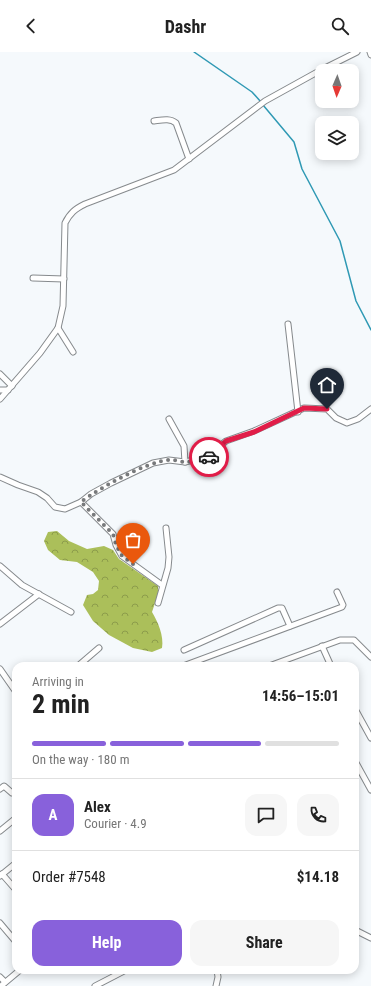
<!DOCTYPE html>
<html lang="en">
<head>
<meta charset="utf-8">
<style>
	:root { --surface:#fff; --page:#f6f6f6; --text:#222; --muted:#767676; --line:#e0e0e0; --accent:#8861db }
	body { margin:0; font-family:"Roboto Condensed",sans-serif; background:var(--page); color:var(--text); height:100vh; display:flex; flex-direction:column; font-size:15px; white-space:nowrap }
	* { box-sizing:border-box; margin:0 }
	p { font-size:13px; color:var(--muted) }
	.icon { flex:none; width:22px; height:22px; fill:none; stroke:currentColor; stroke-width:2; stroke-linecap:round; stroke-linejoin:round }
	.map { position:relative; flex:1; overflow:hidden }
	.side { position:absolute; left:12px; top:610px; width:347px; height:312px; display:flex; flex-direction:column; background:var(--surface); border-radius:12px; box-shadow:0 2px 10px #0003 }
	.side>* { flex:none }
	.needle { width:26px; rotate:182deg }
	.tools { position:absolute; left:315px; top:12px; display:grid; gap:8px }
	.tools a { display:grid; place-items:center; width:44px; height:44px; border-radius:8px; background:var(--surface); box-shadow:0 2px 10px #0003; font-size:20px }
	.pin { position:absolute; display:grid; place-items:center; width:34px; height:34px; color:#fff; margin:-41px -17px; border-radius:50% 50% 50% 0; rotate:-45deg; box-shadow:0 0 4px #0007 }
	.pin .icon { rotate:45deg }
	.courier { position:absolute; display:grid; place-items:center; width:40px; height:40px; margin:-20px; border:3px solid #e11d48; border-radius:50%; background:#fff; color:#222; box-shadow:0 1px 5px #0007 }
	.head em { font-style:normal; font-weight:700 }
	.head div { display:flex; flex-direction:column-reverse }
	.head { display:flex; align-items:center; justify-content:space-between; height:68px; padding:0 20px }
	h1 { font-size:26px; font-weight:700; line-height:30px }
	.bar { display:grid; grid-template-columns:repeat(4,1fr); gap:6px 4px; align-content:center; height:48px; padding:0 20px }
	.bar i { height:5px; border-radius:3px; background:var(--line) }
	.bar .on { background:var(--accent) }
	.bar p { grid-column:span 4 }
	.line { display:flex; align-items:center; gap:10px; padding:0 20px; border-top:1px solid var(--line) }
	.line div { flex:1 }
	.round { display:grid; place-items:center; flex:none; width:42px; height:42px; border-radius:12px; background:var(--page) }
	.action { display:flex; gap:8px; margin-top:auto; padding:8px 20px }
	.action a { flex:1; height:46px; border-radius:12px; background:var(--accent); color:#fff; font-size:16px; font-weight:700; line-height:46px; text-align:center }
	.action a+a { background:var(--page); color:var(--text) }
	header { display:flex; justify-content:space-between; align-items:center; height:52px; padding:0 20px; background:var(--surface); font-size:18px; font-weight:700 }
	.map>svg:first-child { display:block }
	.forest { fill:url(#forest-crowns) }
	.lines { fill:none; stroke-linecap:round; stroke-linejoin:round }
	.stream { stroke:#2f99b4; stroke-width:1.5 }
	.minor-casing { stroke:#868a8d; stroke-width:7 }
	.minor { stroke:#fff; stroke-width:5 }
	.done { stroke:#787a7c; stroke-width:4; stroke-dasharray:0 7.2 }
	.route { stroke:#e11d48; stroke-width:5 }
</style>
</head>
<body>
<header><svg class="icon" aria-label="back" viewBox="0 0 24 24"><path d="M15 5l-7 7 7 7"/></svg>Dashr<svg class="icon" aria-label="search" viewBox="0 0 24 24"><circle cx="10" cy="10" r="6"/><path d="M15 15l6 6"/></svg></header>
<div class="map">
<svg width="371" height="934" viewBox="0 0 371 934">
	<defs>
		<pattern id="forest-crowns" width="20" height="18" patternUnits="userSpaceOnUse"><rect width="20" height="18" fill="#abbf5a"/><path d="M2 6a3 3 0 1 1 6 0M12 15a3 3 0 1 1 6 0" fill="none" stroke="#8c9c4b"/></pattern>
	</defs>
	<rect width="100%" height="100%" fill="#f5f9fc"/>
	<!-- forest -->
	<path class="forest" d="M57,479L69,489L87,497L104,494L113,498L119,507L158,534V542L152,560C158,570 164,584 162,596L152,600L133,596L109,583L93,569L83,553L87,543L93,542L98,538L99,529L93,520L77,510L60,508L48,498L44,489L48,480Z"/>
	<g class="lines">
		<!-- stream -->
		<g class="stream">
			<polyline points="194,0 252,40 261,50"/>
			<polyline points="263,53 294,90 302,117 340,189 356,249 371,278"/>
		</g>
		<!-- minor casing -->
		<g class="minor-casing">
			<g id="minor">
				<polyline points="370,0 371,3"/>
				<path d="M154,69C162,68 170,66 176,71L189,107"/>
				<polyline points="33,226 64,227"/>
				<polyline points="288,272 298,360"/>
				<polyline points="58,276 73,300"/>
				<polyline points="0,322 12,334"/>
				<polyline points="0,338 8,338"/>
				<path d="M0,347L40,301L58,276L63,254L65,171C70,161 75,157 85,152L174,118L265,49L321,18L357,0"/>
				<polyline points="169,367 184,394 185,410"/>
				<polyline points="0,425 18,433 38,440 47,446 55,455 65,457 81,450 91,442 111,431 153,411 169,408 185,410 207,405 226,389 254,379 304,356 327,357 336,366 347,371 358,367 371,357"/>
				<polyline points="81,450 113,482 116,493 122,504 162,533"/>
				<polyline points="0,514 22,533 71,560"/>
				<polyline points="158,551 168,516 169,505 166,476"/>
				<polyline points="0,572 39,542"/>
				<polyline points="322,594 331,614"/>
				<polyline points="184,598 278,556 282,556 290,574"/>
				<polyline points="78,614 99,596"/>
				<polyline points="183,614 342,555 343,553 337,540"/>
				<polyline points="269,614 340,588 354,588 371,605"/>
				<polyline points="0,617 16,640"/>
				<polyline points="355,657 371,686"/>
				<polyline points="355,709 371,738"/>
				<polyline points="0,737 4,734 12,741 16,741"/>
				<polyline points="0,779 16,766"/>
				<polyline points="2,822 16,838"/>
				<polyline points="0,824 16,811"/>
				<polyline points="0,871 16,890"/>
				<polyline points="355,878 371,886"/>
				<polyline points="0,925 5,930"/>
				<polyline points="1,934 20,918"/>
				<polyline points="95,934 126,918"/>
				<polyline points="216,934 218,925 217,918"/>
			</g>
		</g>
		<!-- minor -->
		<use href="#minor" class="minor"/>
	</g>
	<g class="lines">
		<!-- done -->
		<path class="done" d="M133,512L122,504L116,493L113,482L81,450C99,436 148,409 169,408C175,407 180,410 185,410C192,410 202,407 209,405"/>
		<!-- route -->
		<polyline class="route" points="209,405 226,389 254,380 304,356 327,357"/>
	</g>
</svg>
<div class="tools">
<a><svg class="needle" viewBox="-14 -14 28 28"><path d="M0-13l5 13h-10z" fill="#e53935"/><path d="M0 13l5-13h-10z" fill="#767676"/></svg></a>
<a><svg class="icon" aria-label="layers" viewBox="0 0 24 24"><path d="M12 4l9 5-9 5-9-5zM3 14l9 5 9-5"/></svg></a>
</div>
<div class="pin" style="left:133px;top:512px;background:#ea580c"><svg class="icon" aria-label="bag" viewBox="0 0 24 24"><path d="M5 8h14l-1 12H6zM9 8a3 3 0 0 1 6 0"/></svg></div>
<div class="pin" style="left:327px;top:357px;background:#1f2937"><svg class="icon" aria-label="home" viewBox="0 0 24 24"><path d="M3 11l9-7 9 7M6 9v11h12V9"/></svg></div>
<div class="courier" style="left:209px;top:405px"><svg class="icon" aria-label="car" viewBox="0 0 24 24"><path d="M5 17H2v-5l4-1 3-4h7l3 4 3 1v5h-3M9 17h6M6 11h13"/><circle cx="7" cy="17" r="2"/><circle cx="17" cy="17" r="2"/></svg></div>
<section class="side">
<div class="head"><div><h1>2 min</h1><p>Arriving in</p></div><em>14:56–15:01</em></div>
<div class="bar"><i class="on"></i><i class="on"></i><i class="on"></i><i></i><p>On the way · 180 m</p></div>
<div class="line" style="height:72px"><b class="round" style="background:var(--accent);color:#fff">A</b><div><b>Alex</b><p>Courier · 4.9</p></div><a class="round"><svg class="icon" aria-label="chat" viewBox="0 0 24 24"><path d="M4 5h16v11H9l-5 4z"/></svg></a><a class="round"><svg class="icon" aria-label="phone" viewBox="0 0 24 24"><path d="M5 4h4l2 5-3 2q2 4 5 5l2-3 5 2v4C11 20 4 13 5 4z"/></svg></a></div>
<div class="line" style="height:52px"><div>Order #7548</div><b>$14.18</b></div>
<div class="action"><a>Help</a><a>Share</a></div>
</section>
</div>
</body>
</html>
